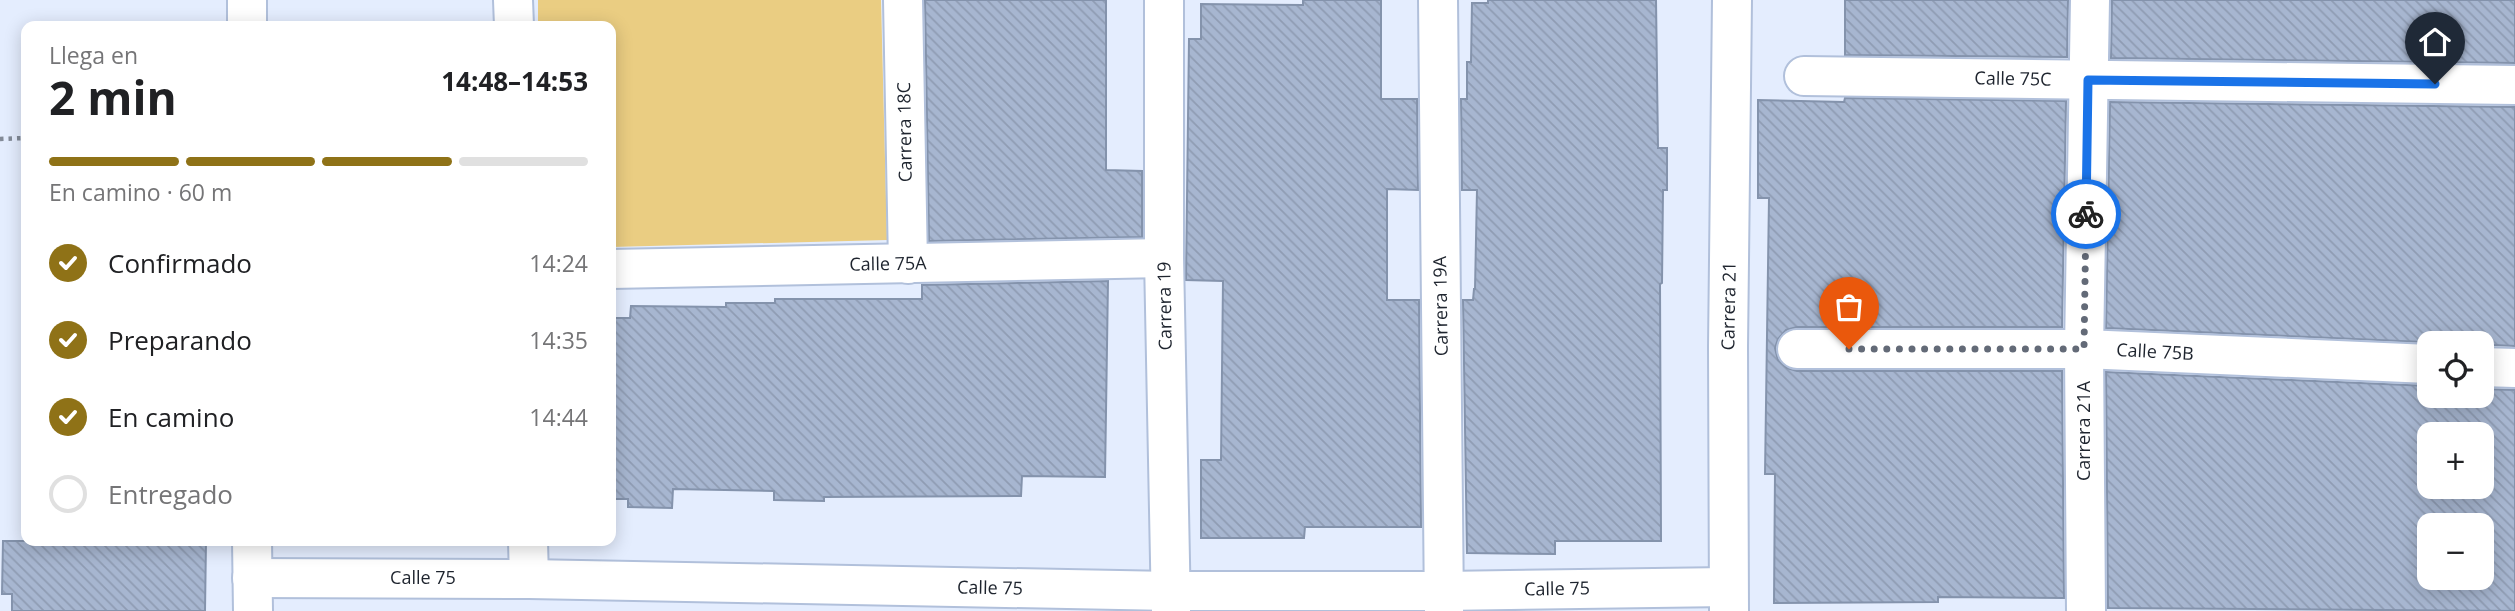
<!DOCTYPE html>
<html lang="es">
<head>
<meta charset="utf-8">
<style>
	:root { --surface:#fff; --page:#f6f6f6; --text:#202124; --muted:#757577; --line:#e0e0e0; --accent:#8f7217 }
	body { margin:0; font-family:"Open Sans",sans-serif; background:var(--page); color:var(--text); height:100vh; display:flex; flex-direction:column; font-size:26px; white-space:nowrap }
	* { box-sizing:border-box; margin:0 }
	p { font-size:23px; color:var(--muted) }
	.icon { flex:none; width:38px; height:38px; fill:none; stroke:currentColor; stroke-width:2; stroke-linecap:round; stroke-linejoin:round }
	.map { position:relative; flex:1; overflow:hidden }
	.panel { position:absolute; left:21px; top:21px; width:595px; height:525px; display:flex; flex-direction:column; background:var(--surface); border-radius:14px; box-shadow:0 4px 18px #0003 }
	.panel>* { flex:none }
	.fabs { position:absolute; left:2417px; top:331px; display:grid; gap:14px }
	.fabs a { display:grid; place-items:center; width:77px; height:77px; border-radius:14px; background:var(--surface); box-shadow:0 4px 18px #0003; font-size:35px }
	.pin { position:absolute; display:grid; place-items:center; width:60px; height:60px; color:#fff; margin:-72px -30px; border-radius:50% 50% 50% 0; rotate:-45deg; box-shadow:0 0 7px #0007 }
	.pin .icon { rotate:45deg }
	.courier { position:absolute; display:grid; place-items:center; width:70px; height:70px; margin:-35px; border:5px solid #1a73e8; border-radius:50%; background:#fff; color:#222; box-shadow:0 2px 9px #0007 }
	.head em { font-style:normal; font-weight:700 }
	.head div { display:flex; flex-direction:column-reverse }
	.head { display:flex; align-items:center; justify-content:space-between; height:119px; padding:0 28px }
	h1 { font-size:46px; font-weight:700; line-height:52px }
	.bar { display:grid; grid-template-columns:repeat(4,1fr); gap:10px 7px; align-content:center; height:84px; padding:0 28px }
	.bar i { height:9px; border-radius:5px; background:var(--line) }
	.bar .active { background:var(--accent) }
	.bar p { grid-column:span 4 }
	ol { padding:0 28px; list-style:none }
	li { display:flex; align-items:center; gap:21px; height:77px }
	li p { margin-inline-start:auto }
	li .icon { padding:7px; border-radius:50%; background:var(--accent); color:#fff; stroke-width:4 }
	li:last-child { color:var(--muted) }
	li i { width:38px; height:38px; border:4px solid var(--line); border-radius:50% }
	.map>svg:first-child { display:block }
	.park { fill:#eacd82 }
	.building { fill:url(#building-back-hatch); stroke:#8493ac; stroke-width:2; fill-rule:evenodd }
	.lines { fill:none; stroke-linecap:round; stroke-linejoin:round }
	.minor-casing { stroke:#b1c0db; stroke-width:42 }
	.path { stroke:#828a97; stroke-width:4.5; stroke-dasharray:3.5 5; stroke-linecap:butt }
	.minor { stroke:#fff; stroke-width:38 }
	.done { stroke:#636a77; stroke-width:7; stroke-dasharray:0 12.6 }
	.route { stroke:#1a73e8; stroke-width:9 }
	.labels { text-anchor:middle; stroke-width:7; stroke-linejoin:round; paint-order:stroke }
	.street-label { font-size:18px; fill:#1e242e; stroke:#fff }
</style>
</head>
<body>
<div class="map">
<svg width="2515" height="611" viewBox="0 0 2515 611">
	<defs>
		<pattern id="building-back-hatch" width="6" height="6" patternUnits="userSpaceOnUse" patternTransform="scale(1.75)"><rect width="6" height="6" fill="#a7b6d0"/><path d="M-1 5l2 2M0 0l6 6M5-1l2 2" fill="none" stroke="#8f9cb3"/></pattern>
	</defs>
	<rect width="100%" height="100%" fill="#e4edfe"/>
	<!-- park -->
	<polygon class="park" points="538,0 881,0 887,240 611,247 611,26 538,26"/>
	<!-- building -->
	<g class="building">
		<polygon points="925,0 1106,0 1106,170 1142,171 1142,237 929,241"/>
		<polygon points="1303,0 1381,0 1381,99 1417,99 1418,190 1387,189 1387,300 1419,300 1421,527 1305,527 1304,538 1201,538 1201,460 1221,460 1223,281 1186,280 1189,39 1201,39 1201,4 1303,5"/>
		<polygon points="1488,0 1656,0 1658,148 1667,148 1667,190 1663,190 1662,283 1660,284 1661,541 1555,541 1555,554 1467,553 1463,300 1473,300 1474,289 1475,289 1477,190 1462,190 1461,99 1467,99 1467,62 1471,62 1472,3 1488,3"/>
		<polygon points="1845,0 2068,0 2067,57 1845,55"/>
		<polygon points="2112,0 2515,0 2515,63 2111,58"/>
		<polygon points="1845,98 2066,101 2062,327 1797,327 1786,330 1778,339 1775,348 1778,360 1787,368 1797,371 2062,371 2064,598 1938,597 1938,602 1774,603 1775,474 1765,474 1769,198 1758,198 1758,100 1844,102"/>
		<polygon points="2110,102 2515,107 2515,346 2106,328"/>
		<polygon points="1108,281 1105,477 1022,476 1021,496 824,497 824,501 774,500 774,491 673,489 672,508 628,507 628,499 611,499 611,318 630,318 631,306 726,307 726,303 775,303 775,299 922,299 922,285"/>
		<path d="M2106,372L2429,386V396H2482V389L2515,390V611L2108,608ZM2429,434H2482V486H2429ZM2429,525H2482V578H2429Z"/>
		<polygon points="3,541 206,541 205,611 12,611 12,594 2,594"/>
	</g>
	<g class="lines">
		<!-- minor casing -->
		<g class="minor-casing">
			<g id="minor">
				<polyline points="247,0 247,26"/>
				<polyline points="513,0 514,26"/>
				<polyline points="903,0 908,264"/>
				<polyline points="1164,0 1164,258 1171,611"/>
				<polyline points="1438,0 1444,611"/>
				<polyline points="1804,76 2515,85"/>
				<polyline points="611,269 1164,258"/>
				<polyline points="1797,349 2084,349 2429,364"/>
				<polyline points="2482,367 2515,368"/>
				<polyline points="252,541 253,611"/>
				<polyline points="528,541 529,579"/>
				<polyline points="252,578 529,579 1171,591 1443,591 1728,587"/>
				<polyline points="1729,610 1728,347 1732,0"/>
				<polyline points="2086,611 2084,349 2090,0"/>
			</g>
		</g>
		<!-- path -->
		<polyline class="path" points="0,139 26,138"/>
		<!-- minor -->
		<use href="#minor" class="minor"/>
	</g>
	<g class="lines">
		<!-- done -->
		<polyline class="done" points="1849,349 2084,349 2086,214"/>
		<!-- route -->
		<polyline class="route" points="2086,214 2088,80 2435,84"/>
	</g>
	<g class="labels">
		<!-- street labels -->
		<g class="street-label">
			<text transform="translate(2013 79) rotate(1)" y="6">Calle 75C</text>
			<text transform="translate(905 132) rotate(-91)" y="6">Carrera 18C</text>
			<text transform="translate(888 264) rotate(-1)" y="6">Calle 75A</text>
			<text transform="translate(1165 306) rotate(-91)" y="6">Carrera 19</text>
			<text transform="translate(1441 306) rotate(-91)" y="6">Carrera 19A</text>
			<text transform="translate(1729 306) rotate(-89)" y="6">Carrera 21</text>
			<text transform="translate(2155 352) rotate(3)" y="6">Calle 75B</text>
			<text transform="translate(2084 431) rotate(-90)" y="6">Carrera 21A</text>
			<text x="423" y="584">Calle 75</text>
			<text transform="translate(990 588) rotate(1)" y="6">Calle 75</text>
			<text transform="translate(1557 589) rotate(-1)" y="6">Calle 75</text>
		</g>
	</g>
</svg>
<div class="fabs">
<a><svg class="icon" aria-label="locate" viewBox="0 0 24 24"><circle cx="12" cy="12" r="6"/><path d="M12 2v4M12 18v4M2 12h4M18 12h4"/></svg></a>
<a>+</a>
<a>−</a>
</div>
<div class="pin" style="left:1849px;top:349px;background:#ea580c"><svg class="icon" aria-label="bag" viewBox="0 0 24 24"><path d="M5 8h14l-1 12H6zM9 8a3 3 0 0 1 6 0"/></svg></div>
<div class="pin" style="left:2435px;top:84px;background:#1f2937"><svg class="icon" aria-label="home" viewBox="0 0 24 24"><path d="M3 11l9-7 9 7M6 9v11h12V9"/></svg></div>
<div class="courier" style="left:2086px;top:214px"><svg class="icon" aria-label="bike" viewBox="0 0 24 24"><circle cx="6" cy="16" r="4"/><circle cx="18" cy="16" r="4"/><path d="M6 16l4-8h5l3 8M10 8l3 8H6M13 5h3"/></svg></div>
<section class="panel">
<div class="head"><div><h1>2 min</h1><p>Llega en</p></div><em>14:48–14:53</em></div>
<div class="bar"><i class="active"></i><i class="active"></i><i class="active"></i><i></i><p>En camino · 60 m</p></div>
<ol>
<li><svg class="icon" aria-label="check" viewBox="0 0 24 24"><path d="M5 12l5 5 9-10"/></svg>Confirmado<p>14:24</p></li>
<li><svg class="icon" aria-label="check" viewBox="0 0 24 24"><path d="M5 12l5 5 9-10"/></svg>Preparando<p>14:35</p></li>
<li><svg class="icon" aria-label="check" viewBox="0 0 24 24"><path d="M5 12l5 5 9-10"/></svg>En camino<p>14:44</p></li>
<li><i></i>Entregado</li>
</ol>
</section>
</div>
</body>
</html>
